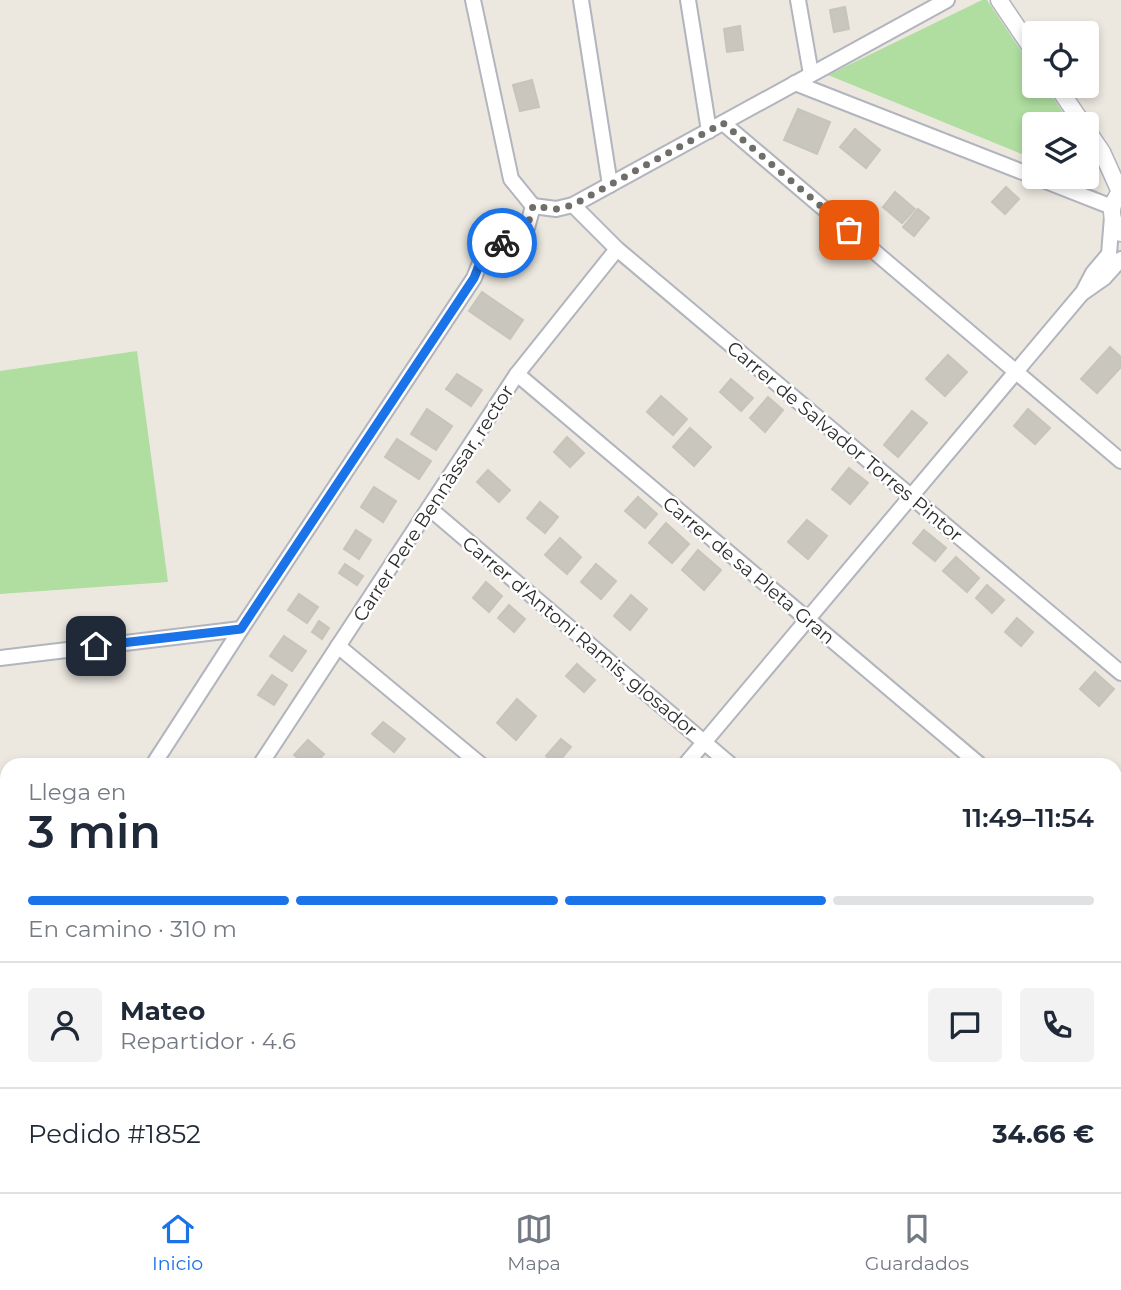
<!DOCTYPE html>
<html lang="es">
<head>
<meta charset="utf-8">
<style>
	:root { --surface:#fff; --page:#f2f2f3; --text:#1f2937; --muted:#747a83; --line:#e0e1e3; --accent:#1a73e8 }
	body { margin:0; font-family:Montserrat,sans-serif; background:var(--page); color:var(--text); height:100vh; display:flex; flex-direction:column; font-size:26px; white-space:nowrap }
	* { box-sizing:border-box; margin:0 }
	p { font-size:23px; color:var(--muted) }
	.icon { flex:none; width:38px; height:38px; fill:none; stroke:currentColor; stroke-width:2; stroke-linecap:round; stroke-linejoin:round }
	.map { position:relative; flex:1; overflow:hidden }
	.details { position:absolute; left:0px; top:758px; width:1122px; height:436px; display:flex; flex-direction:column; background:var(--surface); border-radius:21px 21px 0 0; box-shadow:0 4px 10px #0003 }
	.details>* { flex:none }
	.controls { position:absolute; left:1022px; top:21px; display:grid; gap:14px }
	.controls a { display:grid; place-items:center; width:77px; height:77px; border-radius:7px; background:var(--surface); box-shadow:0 4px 10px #0003; font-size:35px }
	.pin { position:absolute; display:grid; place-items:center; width:60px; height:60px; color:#fff; margin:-30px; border-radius:14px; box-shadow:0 4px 10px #0006 }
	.courier { position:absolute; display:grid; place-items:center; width:70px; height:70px; margin:-35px; border:5px solid #1a73e8; border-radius:50%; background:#fff; color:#222; box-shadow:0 2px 9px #0007 }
	.summary em { font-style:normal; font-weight:600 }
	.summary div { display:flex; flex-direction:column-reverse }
	.summary { display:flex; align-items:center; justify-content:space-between; height:119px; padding:0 28px }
	h1 { font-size:46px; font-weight:600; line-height:52px }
	.bar { display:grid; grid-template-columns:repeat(4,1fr); gap:10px 7px; align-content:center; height:84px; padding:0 28px }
	.bar i { height:9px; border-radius:5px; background:var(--line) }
	.bar .selected { background:var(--accent) }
	.bar p { grid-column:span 4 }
	.line { display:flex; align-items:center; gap:18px; padding:0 28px; border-top:2px solid var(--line) }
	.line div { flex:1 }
	.round { display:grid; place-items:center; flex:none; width:74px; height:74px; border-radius:7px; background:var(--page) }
	.tab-bar { display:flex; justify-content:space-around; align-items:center; height:98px; border-top:2px solid var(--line); background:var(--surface); font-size:19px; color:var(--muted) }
	.tab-bar a { display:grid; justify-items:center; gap:4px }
	.tab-bar .selected { color:var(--accent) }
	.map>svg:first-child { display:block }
	.green { fill:#afdea0 }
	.building { fill:#c8c6bd; stroke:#c7c4b9; stroke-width:2 }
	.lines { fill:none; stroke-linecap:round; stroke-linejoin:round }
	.minor-casing { stroke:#b2b4be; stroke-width:18 }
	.tertiary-casing { stroke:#b2b4be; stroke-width:19 }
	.minor { stroke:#fff; stroke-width:14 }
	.tertiary { stroke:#fff; stroke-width:16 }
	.done { stroke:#6f6e6b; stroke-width:7; stroke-dasharray:0 12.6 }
	.route { stroke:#1a73e8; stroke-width:9 }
	.labels { text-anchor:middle; stroke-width:5; stroke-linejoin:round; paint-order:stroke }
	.street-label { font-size:19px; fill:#2c2c2c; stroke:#fff }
</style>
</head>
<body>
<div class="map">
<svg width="1121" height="1192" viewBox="0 0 1121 1192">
	<rect width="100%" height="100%" fill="#ece8df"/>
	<!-- green -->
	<g class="green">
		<polygon points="982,0 987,0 1034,70 1034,86 1045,86 1071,124 1034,124 1034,159 828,75"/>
		<polygon points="137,351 168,582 0,594 0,371"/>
	</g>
	<!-- building -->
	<g class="building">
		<polygon points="845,7 849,29 834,32 830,10"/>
		<polygon points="740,26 743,50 727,52 724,29"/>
		<polygon points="532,80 539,107 520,111 513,85"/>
		<polygon points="798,109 830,122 817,154 784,140"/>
		<polygon points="855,129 880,150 866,168 840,147"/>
		<polygon points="1006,187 1019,199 1005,214 992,202"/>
		<polygon points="895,192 915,209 902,223 883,207"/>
		<polygon points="918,209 929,218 914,236 903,227"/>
		<polygon points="482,292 523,320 510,339 469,311"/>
		<polygon points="1110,347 1121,357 1121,367 1097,393 1081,379"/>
		<polygon points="948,355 967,372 945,396 926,379"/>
		<polygon points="457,374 482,390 471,406 446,389"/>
		<polygon points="731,379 753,398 741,411 720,392"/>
		<polygon points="661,396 687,419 673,435 647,412"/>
		<polygon points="768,397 783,410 765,432 750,418"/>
		<polygon points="427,409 452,426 436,450 411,434"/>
		<polygon points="1028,409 1050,428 1035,444 1014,426"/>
		<polygon points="912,411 927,423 898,457 884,445"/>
		<polygon points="690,428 711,447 694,466 673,447"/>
		<polygon points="567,437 584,453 570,467 554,452"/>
		<polygon points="397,439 431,461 419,479 385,457"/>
		<polygon points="849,468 868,483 850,504 832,489"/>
		<polygon points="488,470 510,490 499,502 477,482"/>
		<polygon points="374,487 396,501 383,522 361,507"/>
		<polygon points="638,497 657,514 645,528 625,511"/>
		<polygon points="540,502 558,517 545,533 527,518"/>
		<polygon points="807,520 827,536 808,559 788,542"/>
		<polygon points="666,523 689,544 672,563 649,543"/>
		<polygon points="356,530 371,540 359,559 344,549"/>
		<polygon points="924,530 946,548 935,561 913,543"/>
		<polygon points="560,538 581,557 567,574 545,555"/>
		<polygon points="698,550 721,570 704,590 682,570"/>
		<polygon points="956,557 979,578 967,592 943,571"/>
		<polygon points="345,564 363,576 357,585 339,573"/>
		<polygon points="596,564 616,581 601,599 581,582"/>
		<polygon points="486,582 502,596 489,612 473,598"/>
		<polygon points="987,585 1004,600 992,613 976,598"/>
		<polygon points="299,594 318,607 307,623 288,610"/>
		<polygon points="631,595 647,609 630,630 614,616"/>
		<polygon points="509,605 525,619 514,632 498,618"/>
		<polygon points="1017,618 1033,632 1021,646 1005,632"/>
		<polygon points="319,621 329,628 322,639 312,632"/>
		<polygon points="284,636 306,651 292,671 270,656"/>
		<polygon points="577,664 595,680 584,692 566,676"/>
		<polygon points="1095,672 1114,689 1099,706 1080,689"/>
		<polygon points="272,675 287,685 274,705 258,695"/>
		<polygon points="517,699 536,716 516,740 497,723"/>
		<polygon points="383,722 405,739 394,752 372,734"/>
		<polygon points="561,739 571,747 556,765 546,756"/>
		<polygon points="308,740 324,754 314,765 306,765 294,755"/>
		<polygon points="1115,1013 1121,1018 1121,1046 1115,1054"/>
		<polygon points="5,1073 7,1097 2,1103 0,1078"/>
		<polygon points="1118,1118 1121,1120 1121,1146 1115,1140 1115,1122"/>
		<polygon points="1034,1186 1055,1186 1062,1192 1030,1192"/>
	</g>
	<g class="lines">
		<!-- minor casing -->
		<g class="minor-casing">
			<g id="minor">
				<polyline points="473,0 511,179 533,206"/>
				<polyline points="581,0 610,185"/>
				<polyline points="688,0 709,131"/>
				<polyline points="798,0 811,74"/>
				<polyline points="795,83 1112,207"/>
				<polyline points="723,123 1121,461"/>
				<polyline points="573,205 617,249 1121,673"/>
				<polyline points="533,206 556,209 573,205 947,0"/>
				<polyline points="1084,292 1104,278 1121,259"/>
				<polyline points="517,374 980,765"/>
				<polyline points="429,508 731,765"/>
				<polyline points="338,646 481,765"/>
				<polyline points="0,658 241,629 474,278 484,253 527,228 533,206"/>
				<polyline points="153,765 241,629"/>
				<polyline points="260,765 517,374 617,249"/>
				<polyline points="685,765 1083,292 1093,273 1109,254 1112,217"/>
				<polyline points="1115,878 1121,883"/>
				<polyline points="0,1001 7,991"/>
				<polyline points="1115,1091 1121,1097"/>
				<polyline points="0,1131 7,1123"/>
				<polyline points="227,1186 233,1192"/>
				<polyline points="473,1186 480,1192"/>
				<polyline points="724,1186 731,1192"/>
				<polyline points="977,1186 983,1192"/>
				<polyline points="383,1192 386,1186"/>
			</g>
		</g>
		<!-- tertiary casing -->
		<g class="tertiary-casing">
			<g id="tertiary">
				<polyline points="999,0 1034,52"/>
				<polyline points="1057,86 1083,124"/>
				<polyline points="1087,130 1102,152 1120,192"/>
				<path d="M1121,191C1109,205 1109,219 1121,233"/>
			</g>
		</g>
		<!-- minor -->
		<use href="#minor" class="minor"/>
		<!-- tertiary -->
		<use href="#tertiary" class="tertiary"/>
	</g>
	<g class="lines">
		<!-- done -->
		<polyline class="done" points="502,243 527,228 533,206 556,209 573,205 723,123 849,230"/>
		<!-- route -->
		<polyline class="route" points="96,646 241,629 474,278 484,253 502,243"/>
	</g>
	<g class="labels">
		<!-- street labels -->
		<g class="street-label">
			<text transform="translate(845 441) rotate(40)" y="7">Carrer de Salvador Torres Pintor</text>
			<text transform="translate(433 503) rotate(-57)" y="7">Carrer Pere Bennàssar, rector</text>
			<text transform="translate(749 570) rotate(40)" y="7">Carrer de sa Pleta Gran</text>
			<text transform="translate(580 636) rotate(40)" y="7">Carrer d'Antoni Ramis, glosador</text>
		</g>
	</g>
</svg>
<div class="controls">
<a><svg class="icon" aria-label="locate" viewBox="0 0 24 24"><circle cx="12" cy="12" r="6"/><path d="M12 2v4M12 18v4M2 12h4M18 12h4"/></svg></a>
<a><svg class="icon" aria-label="layers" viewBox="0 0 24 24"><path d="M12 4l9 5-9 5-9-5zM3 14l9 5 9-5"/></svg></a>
</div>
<div class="pin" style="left:849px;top:230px;background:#ea580c"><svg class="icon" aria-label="bag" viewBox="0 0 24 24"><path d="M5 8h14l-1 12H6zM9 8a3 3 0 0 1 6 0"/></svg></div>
<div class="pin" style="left:96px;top:646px;background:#1f2937"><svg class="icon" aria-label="home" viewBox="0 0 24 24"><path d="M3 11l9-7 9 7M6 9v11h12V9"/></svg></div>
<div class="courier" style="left:502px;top:243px"><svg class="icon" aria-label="bike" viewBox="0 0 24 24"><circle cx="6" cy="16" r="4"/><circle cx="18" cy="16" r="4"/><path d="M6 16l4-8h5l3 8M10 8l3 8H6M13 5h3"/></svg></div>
<section class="details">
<div class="summary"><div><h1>3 min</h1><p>Llega en</p></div><em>11:49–11:54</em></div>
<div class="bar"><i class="selected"></i><i class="selected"></i><i class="selected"></i><i></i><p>En camino · 310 m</p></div>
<div class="line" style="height:126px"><a class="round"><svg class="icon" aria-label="person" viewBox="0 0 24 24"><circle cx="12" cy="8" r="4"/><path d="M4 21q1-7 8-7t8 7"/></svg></a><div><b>Mateo</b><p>Repartidor · 4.6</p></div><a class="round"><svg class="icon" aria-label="chat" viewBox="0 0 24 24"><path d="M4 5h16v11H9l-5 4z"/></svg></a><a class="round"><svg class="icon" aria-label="phone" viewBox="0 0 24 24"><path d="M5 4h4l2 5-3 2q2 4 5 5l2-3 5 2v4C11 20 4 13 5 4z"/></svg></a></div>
<div class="line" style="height:91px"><div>Pedido #1852</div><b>34.66 €</b></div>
</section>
</div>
<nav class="tab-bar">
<a class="selected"><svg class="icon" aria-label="home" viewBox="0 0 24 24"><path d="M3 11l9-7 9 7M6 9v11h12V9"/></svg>Inicio</a>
<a><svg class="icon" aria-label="map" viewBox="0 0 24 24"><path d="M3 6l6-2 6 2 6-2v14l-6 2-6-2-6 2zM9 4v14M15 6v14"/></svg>Mapa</a>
<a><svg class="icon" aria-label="saved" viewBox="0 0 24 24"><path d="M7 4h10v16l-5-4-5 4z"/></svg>Guardados</a>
</nav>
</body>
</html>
